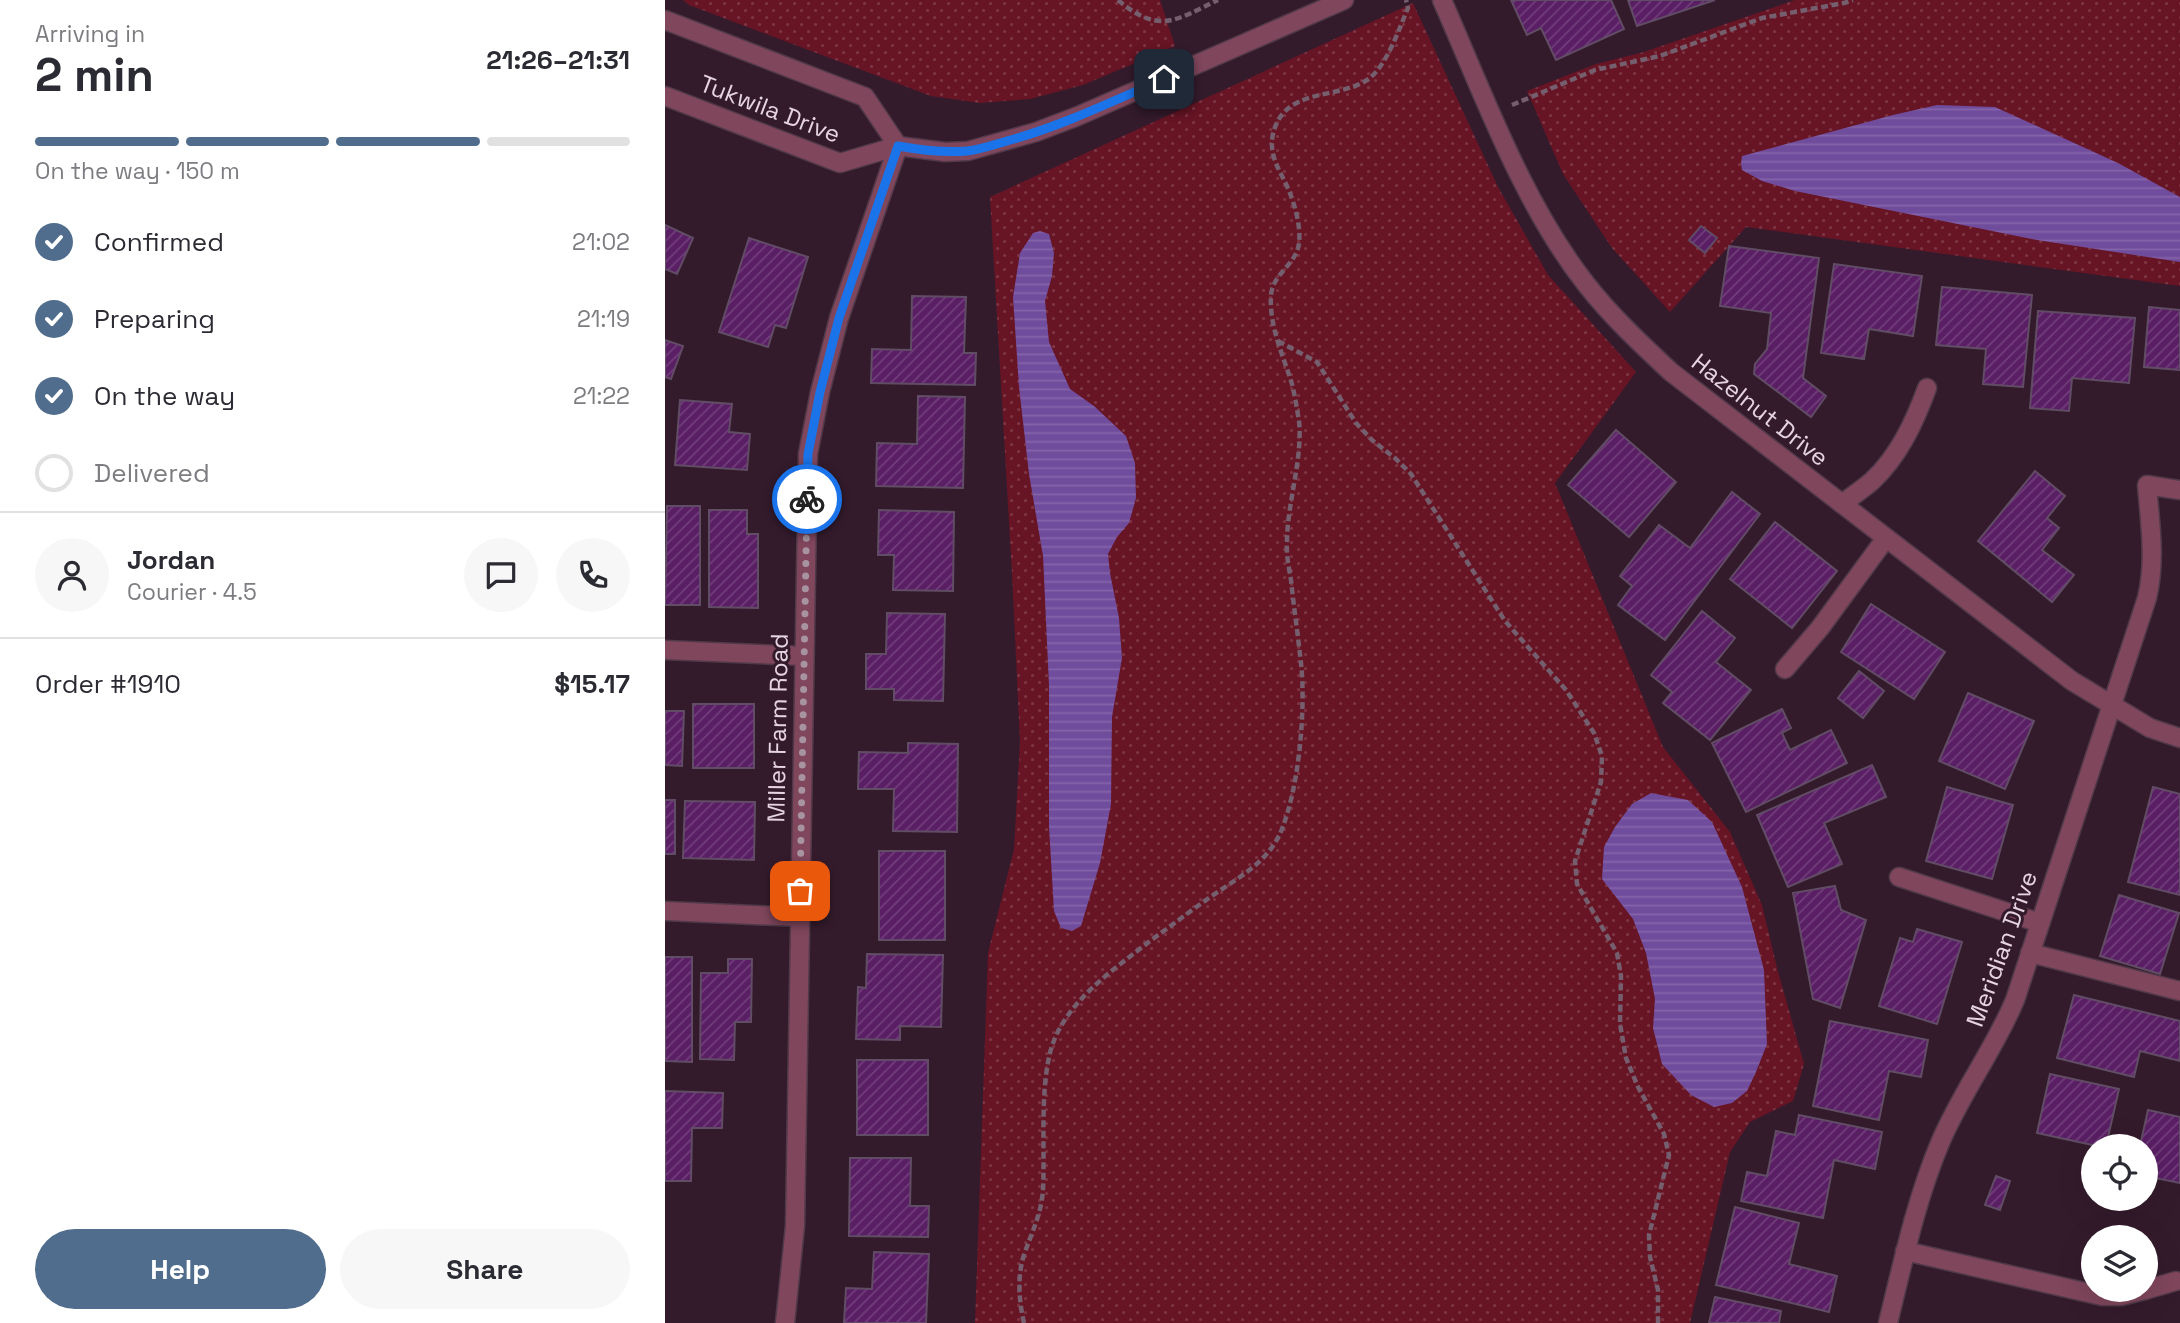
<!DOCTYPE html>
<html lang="en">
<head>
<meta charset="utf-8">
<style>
	:root { --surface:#fff; --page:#f7f7f7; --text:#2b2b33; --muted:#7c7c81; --line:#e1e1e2; --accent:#516d8d }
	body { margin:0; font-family:"Space Grotesk",sans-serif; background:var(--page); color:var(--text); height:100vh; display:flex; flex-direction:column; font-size:26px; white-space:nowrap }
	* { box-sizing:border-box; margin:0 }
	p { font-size:23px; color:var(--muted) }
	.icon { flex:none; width:38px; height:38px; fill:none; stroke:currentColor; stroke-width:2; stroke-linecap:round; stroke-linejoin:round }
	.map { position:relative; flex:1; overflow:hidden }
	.details { display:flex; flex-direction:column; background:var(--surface); width:665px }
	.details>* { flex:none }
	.buttons { position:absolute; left:1416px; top:1134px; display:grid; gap:14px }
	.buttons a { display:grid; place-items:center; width:77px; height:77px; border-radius:50%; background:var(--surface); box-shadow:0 7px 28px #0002; font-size:35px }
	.pin { position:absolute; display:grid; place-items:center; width:60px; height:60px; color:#fff; margin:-30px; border-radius:14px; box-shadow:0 4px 10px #0006 }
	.courier { position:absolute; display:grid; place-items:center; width:70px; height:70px; margin:-35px; border:5px solid #1a73e8; border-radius:50%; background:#fff; color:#222; box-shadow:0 2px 9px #0007 }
	.headline em { font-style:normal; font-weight:800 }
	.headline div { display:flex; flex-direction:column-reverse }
	.headline { display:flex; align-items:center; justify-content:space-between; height:119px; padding:0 35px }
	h1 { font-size:46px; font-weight:800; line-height:52px }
	.bar { display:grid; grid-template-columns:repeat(4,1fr); gap:10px 7px; align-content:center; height:84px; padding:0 35px }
	.bar i { height:9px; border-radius:5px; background:var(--line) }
	.bar .active { background:var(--accent) }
	.bar p { grid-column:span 4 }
	.line { display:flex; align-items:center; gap:18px; padding:0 35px; border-top:2px solid var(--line) }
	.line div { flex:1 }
	.round { display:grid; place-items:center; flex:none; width:74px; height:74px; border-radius:37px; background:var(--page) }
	ol { padding:0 35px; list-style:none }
	li { display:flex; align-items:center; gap:21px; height:77px }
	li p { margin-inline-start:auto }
	li .icon { padding:7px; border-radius:50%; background:var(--accent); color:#fff; stroke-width:4 }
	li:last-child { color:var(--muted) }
	li i { width:38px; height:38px; border:4px solid var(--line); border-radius:50% }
	.button { display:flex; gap:14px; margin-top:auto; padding:14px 35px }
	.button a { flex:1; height:80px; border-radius:42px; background:var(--accent); color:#fff; font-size:28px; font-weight:800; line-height:80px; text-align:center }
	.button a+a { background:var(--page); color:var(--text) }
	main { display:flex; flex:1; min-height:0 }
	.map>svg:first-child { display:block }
	.grass { fill:url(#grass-dots) }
	.water { fill:url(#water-rules) }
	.building { fill:url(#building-hatch); stroke:#614c65; stroke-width:2 }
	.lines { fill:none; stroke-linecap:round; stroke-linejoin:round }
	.minor-casing { stroke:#503949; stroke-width:21 }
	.path { stroke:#755f6e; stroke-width:4.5; stroke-dasharray:7 3.5; stroke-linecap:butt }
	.minor { stroke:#80465c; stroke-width:18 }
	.done { stroke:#a894a1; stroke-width:7; stroke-dasharray:0 12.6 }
	.route { stroke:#1a73e8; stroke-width:9 }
	.labels { text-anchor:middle; stroke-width:6; stroke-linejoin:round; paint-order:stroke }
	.street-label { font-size:24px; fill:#e6d5e0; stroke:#341b2c }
</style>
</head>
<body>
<main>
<section class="details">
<div class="headline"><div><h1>2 min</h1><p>Arriving in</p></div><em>21:26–21:31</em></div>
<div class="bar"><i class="active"></i><i class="active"></i><i class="active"></i><i></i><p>On the way · 150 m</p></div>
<ol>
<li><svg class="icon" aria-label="check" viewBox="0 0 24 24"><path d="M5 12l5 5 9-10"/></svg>Confirmed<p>21:02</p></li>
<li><svg class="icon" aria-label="check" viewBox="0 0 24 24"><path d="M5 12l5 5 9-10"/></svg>Preparing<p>21:19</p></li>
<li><svg class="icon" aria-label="check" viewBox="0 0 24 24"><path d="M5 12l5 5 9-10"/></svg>On the way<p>21:22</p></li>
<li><i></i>Delivered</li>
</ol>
<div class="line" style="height:126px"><a class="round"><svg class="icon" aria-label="person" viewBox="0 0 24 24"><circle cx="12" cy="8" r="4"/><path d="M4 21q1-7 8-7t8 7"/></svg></a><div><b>Jordan</b><p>Courier · 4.5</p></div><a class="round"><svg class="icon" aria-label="chat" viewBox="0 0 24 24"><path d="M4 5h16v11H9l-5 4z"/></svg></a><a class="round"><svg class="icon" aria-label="phone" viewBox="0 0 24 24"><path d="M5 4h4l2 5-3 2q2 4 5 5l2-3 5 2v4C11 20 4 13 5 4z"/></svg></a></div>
<div class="line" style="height:91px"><div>Order #1910</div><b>$15.17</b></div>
<div class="button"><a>Help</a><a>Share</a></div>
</section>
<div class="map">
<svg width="1515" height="1323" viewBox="0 0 1515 1323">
	<defs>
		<pattern id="grass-dots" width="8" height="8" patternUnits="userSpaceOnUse" patternTransform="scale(1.75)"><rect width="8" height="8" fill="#671424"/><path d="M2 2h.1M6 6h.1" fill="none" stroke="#7d3544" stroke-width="1.8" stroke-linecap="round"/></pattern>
		<pattern id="water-rules" width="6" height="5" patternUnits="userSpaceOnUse" patternTransform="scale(1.75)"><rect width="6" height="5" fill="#704c9c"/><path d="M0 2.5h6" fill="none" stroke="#8465aa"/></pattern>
		<pattern id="building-hatch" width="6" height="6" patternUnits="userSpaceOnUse" patternTransform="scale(1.75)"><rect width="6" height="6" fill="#591e64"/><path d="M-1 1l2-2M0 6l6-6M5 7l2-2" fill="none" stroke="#713e7a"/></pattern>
	</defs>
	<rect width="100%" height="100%" fill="#341b2c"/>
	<!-- grass -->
	<g class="grass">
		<polygon points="18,0 495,0 510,46 418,85 365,99 315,103 266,96 24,5"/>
		<polygon points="1130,0 1515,0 1515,286 1081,227 1005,312 947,248 898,174 862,91 931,64 979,52"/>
		<polygon points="748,3 833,187 883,275 971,372 890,483 998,747 1065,832 1097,905 1112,968 1139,1064 1128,1101 1085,1122 1065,1152 1025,1323 310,1323 323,953 349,849 355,742 347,573 325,197"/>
	</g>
	<!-- water -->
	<g class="water">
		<polygon points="1272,105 1330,107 1453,163 1515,197 1515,262 1372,240 1130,191 1097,181 1077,170 1076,163 1077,156 1228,115"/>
		<polygon points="375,231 384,234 389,253 387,276 380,301 384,342 405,389 429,406 461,436 470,463 471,498 464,523 452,537 443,554 445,573 454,618 457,658 447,717 446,804 435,863 416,926 407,931 396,928 389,911 384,827 384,686 378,556 364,474 354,387 348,297 355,253 368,233"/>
		<polygon points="986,793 1023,800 1047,822 1077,887 1099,970 1102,1044 1091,1072 1082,1091 1067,1103 1049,1107 1026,1095 997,1064 988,1028 990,999 981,953 968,919 937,879 939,847 950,827 967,804"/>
	</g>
	<!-- building -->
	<g class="building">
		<polygon points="846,0 946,0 959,29 891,60 876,28 862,35"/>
		<polygon points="963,0 1050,0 972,26"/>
		<polygon points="0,225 28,238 12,274 0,269"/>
		<polygon points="1036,226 1052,238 1040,253 1024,240"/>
		<polygon points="84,238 143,257 121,328 110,325 103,347 54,332"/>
		<polygon points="1064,246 1154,258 1138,378 1161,396 1146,417 1089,374 1090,364 1102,349 1106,313 1055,306"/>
		<polygon points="1169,264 1257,276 1248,336 1204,329 1199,359 1156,353"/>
		<polygon points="1277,287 1367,295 1358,387 1318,384 1321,349 1271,345"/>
		<polygon points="247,296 301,297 299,353 311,353 310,385 206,383 207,349 246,350"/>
		<polygon points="1484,307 1515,310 1515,370 1479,367"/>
		<polygon points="1373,311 1470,318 1464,383 1407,378 1404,411 1365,408"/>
		<polygon points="0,340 18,346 6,379 0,377"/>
		<polygon points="253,396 300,397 298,488 211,486 212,443 252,444"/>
		<polygon points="15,400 67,404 64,432 85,434 82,470 10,465"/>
		<polygon points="951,430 1011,482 964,537 903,485"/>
		<polygon points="1370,471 1400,496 1382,518 1394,528 1377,550 1409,575 1387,602 1313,541"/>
		<polygon points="1067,492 1095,514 1000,640 953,605 967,586 955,576 994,525 1025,548"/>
		<polygon points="2,506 35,506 35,605 0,605"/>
		<polygon points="44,510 82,510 82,534 93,534 93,608 44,607"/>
		<polygon points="214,510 289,512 288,591 228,590 229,555 213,555"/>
		<polygon points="1110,522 1172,571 1127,628 1065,579"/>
		<polygon points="1206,604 1280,652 1249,699 1176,652"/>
		<polygon points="1037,611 1070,638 1051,662 1086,690 1045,740 998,703 1007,692 986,675"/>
		<polygon points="222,613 280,614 278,701 229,700 229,689 201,689 201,654 221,654"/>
		<polygon points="1194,671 1219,691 1198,718 1173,698"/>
		<polygon points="1303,693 1369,721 1340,789 1274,761"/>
		<rect x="28" y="704" width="61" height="64"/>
		<polygon points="1117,709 1126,728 1117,733 1125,750 1166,730 1182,763 1081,812 1047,743"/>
		<polygon points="0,711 19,711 17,766 0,765"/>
		<polygon points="243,743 293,744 292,832 228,831 229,789 193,789 194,752 243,753"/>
		<polygon points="1207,765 1221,797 1159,823 1177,864 1123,887 1092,815"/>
		<polygon points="1282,787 1348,805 1327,879 1261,861"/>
		<polygon points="1488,787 1515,794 1515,895 1463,882"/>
		<rect x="0" y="800" width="10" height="54"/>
		<polygon points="20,801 90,802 89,860 18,858"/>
		<rect x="214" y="851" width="66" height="89"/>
		<polygon points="1170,886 1176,910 1201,920 1175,1008 1148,999 1128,893"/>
		<polygon points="1454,895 1514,913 1495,974 1435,956"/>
		<polygon points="1252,929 1297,942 1272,1024 1214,1006 1235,938 1248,942"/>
		<polygon points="202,954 278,955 276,1027 235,1026 235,1040 191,1039 193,987 201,988"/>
		<polygon points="0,957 27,957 27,1062 0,1061"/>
		<polygon points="63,959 87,959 86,1022 70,1022 69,1060 35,1059 36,973 63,973"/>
		<polygon points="1409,995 1515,1021 1515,1061 1475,1051 1469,1077 1392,1058"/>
		<polygon points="1165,1021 1263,1040 1256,1077 1224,1071 1214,1120 1148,1106"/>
		<rect x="192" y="1060" width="71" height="75"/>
		<polygon points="1385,1074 1454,1089 1441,1146 1432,1146 1372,1133"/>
		<polygon points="0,1091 58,1093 57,1128 27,1128 26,1181 0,1181"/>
		<polygon points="1483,1110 1515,1117 1515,1183 1480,1176 1480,1146 1475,1146"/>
		<polygon points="1134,1115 1217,1132 1210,1169 1169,1160 1158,1218 1076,1201 1082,1172 1102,1176 1111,1131 1130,1135"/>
		<polygon points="185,1158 246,1158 245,1206 264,1206 263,1237 184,1236"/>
		<polygon points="1331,1176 1345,1181 1335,1210 1320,1205"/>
		<polygon points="1070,1207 1134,1223 1124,1264 1172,1276 1164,1312 1051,1285"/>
		<polygon points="209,1252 264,1254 261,1323 179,1323 181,1288 207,1289"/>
		<polygon points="1050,1297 1116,1311 1114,1323 1044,1323"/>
	</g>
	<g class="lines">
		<!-- minor casing -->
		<g class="minor-casing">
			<g id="minor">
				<path d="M777,0C818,93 858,204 921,284C946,316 976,344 1006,372L1407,681L1485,728L1515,738"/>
				<polyline points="0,20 200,97 233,146"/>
				<polyline points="0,96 175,163 233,146 280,152 303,151 371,132 413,116 679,0"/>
				<path d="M1177,504C1187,496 1198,489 1207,481C1234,456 1250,421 1262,388"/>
				<polyline points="0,650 139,656"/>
				<polyline points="1120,669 1155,628 1221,538"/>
				<polyline points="1234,877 1375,923"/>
				<polyline points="0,911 135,917"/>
				<polyline points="1365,953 1515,991"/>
				<polyline points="1240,1251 1437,1296 1456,1296 1480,1290"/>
				<polyline points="1480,1290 1511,1281"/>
				<polyline points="120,1323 130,1226 143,454 155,392 174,318 233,146"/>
				<path d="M1223,1323C1238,1262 1251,1200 1275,1143C1296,1093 1329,1050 1350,1000L1482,598C1491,560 1485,523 1482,485L1515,490"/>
			</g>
		</g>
		<!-- path -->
		<g class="path">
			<path d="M453,0C494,35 511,20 553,0"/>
			<polyline points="847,105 930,70 995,56 1097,18 1179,3 1188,0"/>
			<polyline points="613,341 652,362 691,423 707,440 731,459 746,474 840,621 901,690 929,733 937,756 936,782 910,861 912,884 952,953 956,976 955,1024 961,1058 973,1087 999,1134 1004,1155 984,1235 985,1257 993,1290 993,1323"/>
			<path d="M359,1323C354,1302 352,1276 359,1255C367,1231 376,1216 378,1190C380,1147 375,1094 385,1053C397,1004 448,970 485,941C506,926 525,911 547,896C574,877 604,862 617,829C634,786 641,710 636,663C633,636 629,608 626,580C624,568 621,555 622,542C622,504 638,458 634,421C632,409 630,396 627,384C618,355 604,326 606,295C608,273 632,264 634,243C636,227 630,205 624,191C616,171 603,157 608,134C619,87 671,100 702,80C721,68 734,29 743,8L741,0"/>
		</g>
		<!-- minor -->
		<use href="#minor" class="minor"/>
	</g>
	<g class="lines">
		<!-- done -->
		<polyline class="done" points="135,891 142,499"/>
		<!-- route -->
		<path class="route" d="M142,499L143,454L155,392L174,318L233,146C255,150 279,153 302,151C318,149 334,143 349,139C401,124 450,100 499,79"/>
	</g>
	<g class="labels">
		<!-- street labels -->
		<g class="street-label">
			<text transform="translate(105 109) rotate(21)" y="8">Tukwila Drive</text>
			<text transform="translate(1095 410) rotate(38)" y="8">Hazelnut Drive</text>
			<text transform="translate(113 728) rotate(-89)" y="8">Miller Farm Road</text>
			<text transform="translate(1337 949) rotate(-70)" y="8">Meridian Drive</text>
		</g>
	</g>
</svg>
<div class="buttons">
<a><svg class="icon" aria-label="locate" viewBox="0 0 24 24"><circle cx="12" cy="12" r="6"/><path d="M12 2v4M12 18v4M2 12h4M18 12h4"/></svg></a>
<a><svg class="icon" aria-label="layers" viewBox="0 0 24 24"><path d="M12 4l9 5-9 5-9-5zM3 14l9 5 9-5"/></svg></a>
</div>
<div class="pin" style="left:135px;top:891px;background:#ea580c"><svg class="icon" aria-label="bag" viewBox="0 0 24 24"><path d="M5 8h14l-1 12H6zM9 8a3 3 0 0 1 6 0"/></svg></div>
<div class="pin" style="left:499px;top:79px;background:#1f2937"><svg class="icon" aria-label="home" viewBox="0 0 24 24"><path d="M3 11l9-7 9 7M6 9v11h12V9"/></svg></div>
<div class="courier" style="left:142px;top:499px"><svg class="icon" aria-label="bike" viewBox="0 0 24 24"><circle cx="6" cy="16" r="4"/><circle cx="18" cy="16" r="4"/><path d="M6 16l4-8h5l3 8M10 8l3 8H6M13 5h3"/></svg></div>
</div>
</main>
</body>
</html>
